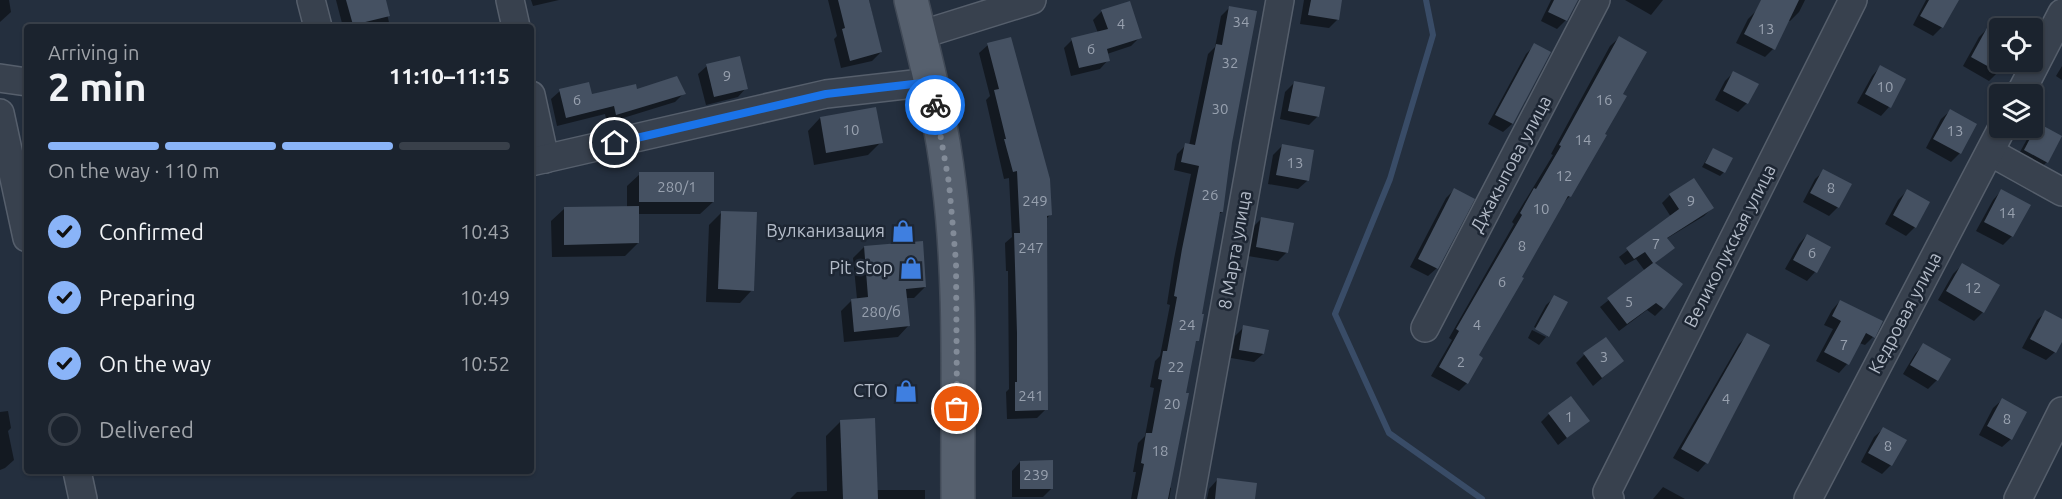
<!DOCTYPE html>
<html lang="en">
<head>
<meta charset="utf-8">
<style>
	:root { --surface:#1b232e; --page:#242b36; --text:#f1f3f6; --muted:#a0a4aa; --line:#39404a; --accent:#8ab4f8 }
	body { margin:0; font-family:Ubuntu,sans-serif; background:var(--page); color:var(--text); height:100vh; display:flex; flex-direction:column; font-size:22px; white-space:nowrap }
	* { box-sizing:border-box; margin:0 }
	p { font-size:20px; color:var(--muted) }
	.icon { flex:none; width:33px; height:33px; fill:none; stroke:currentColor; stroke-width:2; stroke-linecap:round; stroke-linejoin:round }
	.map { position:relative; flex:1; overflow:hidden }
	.sheet { position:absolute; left:24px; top:24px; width:510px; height:450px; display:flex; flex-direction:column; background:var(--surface); border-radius:6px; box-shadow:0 2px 4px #0004,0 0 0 2px var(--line) }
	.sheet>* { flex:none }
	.controls { position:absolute; left:1989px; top:18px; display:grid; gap:12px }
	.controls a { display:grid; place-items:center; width:54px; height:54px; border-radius:6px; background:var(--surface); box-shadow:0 2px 4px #0004,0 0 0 2px var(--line); font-size:30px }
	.pin { position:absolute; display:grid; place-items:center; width:51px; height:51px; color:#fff; margin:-26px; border:3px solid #fff; border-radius:50%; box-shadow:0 2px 6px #0007 }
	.courier { position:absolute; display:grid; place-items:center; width:60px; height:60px; margin:-30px; border:4px solid #1a73e8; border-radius:50%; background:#fff; color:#222; box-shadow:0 2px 8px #0007 }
	.head em { font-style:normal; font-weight:600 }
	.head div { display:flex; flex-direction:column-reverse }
	.head { display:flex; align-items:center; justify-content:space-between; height:102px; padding:0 24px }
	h1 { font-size:39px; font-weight:600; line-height:45px }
	.bar { display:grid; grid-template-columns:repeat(4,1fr); gap:9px 6px; align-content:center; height:72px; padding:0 24px }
	.bar i { height:8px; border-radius:4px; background:var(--line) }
	.bar .active { background:var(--accent) }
	.bar p { grid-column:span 4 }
	ol { padding:0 24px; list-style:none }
	li { display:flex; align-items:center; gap:18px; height:66px }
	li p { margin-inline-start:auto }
	li .icon { padding:6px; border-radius:50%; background:var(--accent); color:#111; stroke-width:4 }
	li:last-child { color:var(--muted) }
	li i { width:33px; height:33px; border:3px solid var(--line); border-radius:50% }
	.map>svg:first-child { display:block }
	.shadow { fill:#0007 }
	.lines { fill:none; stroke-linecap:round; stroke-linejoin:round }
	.stream { stroke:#394c67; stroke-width:6 }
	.building { fill:#455162 }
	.minor-casing { stroke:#565f6c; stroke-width:30 }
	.major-casing { stroke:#414a57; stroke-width:36 }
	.minor { stroke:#38414e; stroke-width:27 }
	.major { stroke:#56606e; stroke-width:33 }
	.done { stroke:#828b98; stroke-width:6; stroke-dasharray:0 10.8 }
	.route { stroke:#1a73e8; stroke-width:8 }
	.labels { text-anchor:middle; stroke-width:5; stroke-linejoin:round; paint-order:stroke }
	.number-label { font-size:15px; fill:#98a1af }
	.street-label { font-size:18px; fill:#b4bcc9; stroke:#1d2633 }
	.poi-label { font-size:18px; fill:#b4bcc9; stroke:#1d2633; text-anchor:end }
</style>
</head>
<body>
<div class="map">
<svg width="2062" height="499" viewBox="0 0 2062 499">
	<rect width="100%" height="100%" fill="#242f3e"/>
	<!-- shadow -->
	<g class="shadow">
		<polygon points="0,0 9,0 11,12 0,22"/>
		<polygon points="336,0 384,0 390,27 343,27"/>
		<polygon points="531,0 559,0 533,6"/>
		<polygon points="828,0 869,0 881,52 872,61 841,68 834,39 837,36"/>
		<polygon points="1304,0 1341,0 1338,19 1329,28 1300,24"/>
		<polygon points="1551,0 1577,0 1566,20 1557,29 1541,21"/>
		<polygon points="1625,0 1663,0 1651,15"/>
		<polygon points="1763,0 1805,0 1799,12 1790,21 1788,20 1773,49 1765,57 1736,43 1748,19 1757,10"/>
		<polygon points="1926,0 1949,0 1942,27 1933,36 1913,25"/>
		<polygon points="1230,7 1231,142 1222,212 1218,215 1197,340 1194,344 1169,487 1171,488 1169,499 1131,499 1136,472 1133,472 1138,443 1145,436 1154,388 1150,387 1155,361 1160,356 1170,305 1167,304 1174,259 1191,174 1174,170 1177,154 1186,145 1189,146 1208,54 1215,47 1221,16"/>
		<polygon points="1102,11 1140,37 1131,46 1107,54 1108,60 1100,69 1071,76 1064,48 1072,40 1098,33 1093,20"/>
		<polygon points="1988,28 2000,62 2004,62 1998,72 1989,81 1963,66 1979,37"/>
		<polygon points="1619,38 1570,196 1561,205 1477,356 1467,383 1459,391 1431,376 1452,340 1449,338 1514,224 1512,222 1553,155 1551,154 1610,46"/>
		<polygon points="988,45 1050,215 1046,219 1046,409 1037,418 1007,419 1006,392 1009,389 1008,271 1006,271 1005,243 1012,237 1009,178 1004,179 986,100 990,96 979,53"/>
		<polygon points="1535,45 1549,52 1512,124 1503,132 1488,124 1526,54"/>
		<polygon points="707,66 746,88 738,97 706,105 698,74"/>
		<polygon points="2062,66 2062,80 2056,76"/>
		<polygon points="1880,67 1889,107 1881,116 1857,103 1872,76"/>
		<polygon points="1733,73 1747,103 1738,112 1715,100 1725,81"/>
		<polygon points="1294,83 1318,116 1309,125 1280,119 1285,92"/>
		<polygon points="636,90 684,93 675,102 607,123 605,114 557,126 551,99 560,91 591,96"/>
		<polygon points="1950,111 1960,153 1951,162 1926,148 1941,119"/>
		<polygon points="820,118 881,142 868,155 814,165 808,131"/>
		<polygon points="2039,125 2047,162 2038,170 2016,159 2030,134"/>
		<polygon points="1282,146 1313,152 1307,181 1298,189 1268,184 1273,155"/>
		<polygon points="1713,149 1724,172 1720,176 1702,167"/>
		<polygon points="1824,171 1838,207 1829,216 1803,202 1815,179"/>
		<polygon points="640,174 713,202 700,214 637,214 638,243 625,256 552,257 551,221 564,209 627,207 627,186"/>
		<polygon points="1454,190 1437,268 1428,276 1410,267 1446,198"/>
		<polygon points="1907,191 1915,227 1906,236 1885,224 1898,200"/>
		<polygon points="2001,191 2012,236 2003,245 1976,231 1993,200"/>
		<polygon points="1670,195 1712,208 1704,216 1666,239 1673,248 1654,264 1663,308 1655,316 1647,310 1619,331 1600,307 1645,271 1636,259 1625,265 1619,257 1671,217 1662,203"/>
		<polygon points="722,212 752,290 740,303 706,302 709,225"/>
		<polygon points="1262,218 1287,252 1278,261 1248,256 1253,227"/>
		<polygon points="1807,235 1829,247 1815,272 1807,281 1785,269 1799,244"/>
		<polygon points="864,247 925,287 914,298 906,298 909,325 898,337 844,342 841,311 852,300 857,299 853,258"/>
		<polygon points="1962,265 1983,312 1974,321 1938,300 1953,274"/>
		<polygon points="1555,297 1566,303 1547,337 1547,334 1534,327 1546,305"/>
		<polygon points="1840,301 1873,337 1865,345 1859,343 1847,364 1839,373 1816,361 1833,329 1824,325 1832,310"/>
		<polygon points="2046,312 2062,320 2062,339 2055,352 2046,360 2022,348 2037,320"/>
		<polygon points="1244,327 1263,354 1254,362 1231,358 1235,336"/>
		<polygon points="1532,330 1546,337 1539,345 1528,338"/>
		<polygon points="1748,335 1768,346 1706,463 1698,472 1673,458 1739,344"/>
		<polygon points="1923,345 1937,380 1928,389 1903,374 1915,354"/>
		<polygon points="1584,355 1622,361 1593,386 1576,363"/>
		<polygon points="2002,400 2011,439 2002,447 1979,435 1993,408"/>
		<polygon points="8,411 11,428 8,431 14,460 5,468 0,470 0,412"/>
		<polygon points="1549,414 1588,421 1558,445 1541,422"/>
		<polygon points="841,421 876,490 925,490 925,499 790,499 797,492 827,491 826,436"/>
		<polygon points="1883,429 1891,465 1882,474 1861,462 1874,437"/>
		<polygon points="1020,462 1052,488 1043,497 1012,497 1012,471"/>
		<polygon points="1217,480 1254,499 1207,499 1209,489"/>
		<polygon points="1663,487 1685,499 1653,499"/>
	</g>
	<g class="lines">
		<!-- stream -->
		<polyline class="stream" points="1426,0 1433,35 1390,179 1335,314 1389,433 1482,499"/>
	</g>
	<!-- building -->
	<g class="building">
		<polygon points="346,0 386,0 390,16 353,25"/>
		<polygon points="838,0 869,0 882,52 850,61 842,29 845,28"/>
		<polygon points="1311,0 1342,0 1339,20 1308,15"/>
		<polygon points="1554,0 1578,0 1567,21 1548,12"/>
		<polygon points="1761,0 1799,0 1775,50 1744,34"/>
		<polygon points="1929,0 1959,0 1943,28 1920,16"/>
		<polygon points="1130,1 1142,38 1107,49 1110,61 1079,68 1071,38 1108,29 1101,10"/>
		<polygon points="1229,6 1257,11 1232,143 1223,212 1220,212 1202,314 1204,314 1199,341 1196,341 1186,393 1189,393 1168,499 1137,499 1144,464 1141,463 1146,433 1152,433 1162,380 1158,379 1163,351 1167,351 1177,297 1174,296 1182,249 1199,166 1181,162 1185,143 1195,145 1216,44 1222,45"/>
		<polygon points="1988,26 2000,33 2000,73 1971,57"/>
		<polygon points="1619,36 1647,52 1623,94 1627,96 1605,134 1607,135 1571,197 1568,196 1522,277 1524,278 1479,355 1483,358 1468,384 1439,367 1459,331 1456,329 1522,215 1520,213 1534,188 1536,189 1561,146 1559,145"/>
		<polygon points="1011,37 1050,179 1052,215 1047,216 1048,410 1015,411 1015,382 1017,382 1017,333 1014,233 1020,233 1017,171 1013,172 1004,139 1006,139 994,90 999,89 987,43"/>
		<polygon points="1534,43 1551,52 1513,124 1495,115"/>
		<polygon points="740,56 748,89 714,97 706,64"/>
		<polygon points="1880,65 1906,79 1891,108 1865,94"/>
		<polygon points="1733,71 1759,84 1748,104 1723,91"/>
		<polygon points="677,76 686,94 616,115 614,106 566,118 559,89 589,82 592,94 636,84 637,89"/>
		<polygon points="1294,81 1325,87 1319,117 1288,111"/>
		<polygon points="876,107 883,143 826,153 820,117"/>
		<polygon points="1950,109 1977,124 1961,154 1933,139"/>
		<polygon points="2038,123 2062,136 2048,163 2024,150"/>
		<polygon points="1282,144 1314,150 1309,181 1276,175"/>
		<polygon points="1713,148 1733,158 1725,173 1705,163"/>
		<polygon points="1823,169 1852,184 1839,208 1810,193"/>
		<rect x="639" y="172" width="75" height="30"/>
		<polygon points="1694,178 1714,208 1667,238 1675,248 1655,263 1683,284 1664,309 1656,303 1627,324 1607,298 1653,263 1645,252 1634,259 1626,248 1679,209 1669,194"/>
		<polygon points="1454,188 1475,199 1438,269 1418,259"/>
		<polygon points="1907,189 1930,202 1916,228 1893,215"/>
		<polygon points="2001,189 2031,205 2013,237 1984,222"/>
		<polygon points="639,206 639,243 564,245 564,207"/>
		<polygon points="721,211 757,212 754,291 718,289"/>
		<polygon points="1261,217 1294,223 1288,253 1256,247"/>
		<polygon points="1807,234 1831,247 1817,273 1793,260"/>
		<polygon points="923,241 926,287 906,289 910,326 854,332 851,299 868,297 864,246"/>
		<polygon points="1962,263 2000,285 1984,313 1946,291"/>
		<polygon points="1554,295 1568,302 1549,337 1535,329"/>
		<polygon points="1840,300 1883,321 1875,338 1866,333 1849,365 1824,352 1841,321 1832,316"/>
		<polygon points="2045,310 2062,319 2062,342 2056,353 2030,339"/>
		<polygon points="1243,325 1269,330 1264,354 1239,350"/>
		<polygon points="1747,333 1770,345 1708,464 1681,449"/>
		<polygon points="1606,337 1624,361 1602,378 1583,353"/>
		<polygon points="1923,343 1951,359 1938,381 1910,365"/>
		<polygon points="1571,396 1590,421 1567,438 1548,413"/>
		<polygon points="2002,398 2027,412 2012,440 1987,426"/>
		<polygon points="875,418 878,499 843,499 840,420"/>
		<polygon points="1883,427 1907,440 1892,466 1868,453"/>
		<polygon points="1053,460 1053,489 1020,489 1020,461"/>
		<polygon points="1217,478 1257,483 1255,499 1215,499"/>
	</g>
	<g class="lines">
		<!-- minor casing -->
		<g class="minor-casing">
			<g id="minor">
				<polyline points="311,0 318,27"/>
				<polyline points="510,0 516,27"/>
				<polyline points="920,35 1032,0"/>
				<polyline points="0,78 27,82"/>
				<polyline points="2020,94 2062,13"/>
				<polyline points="531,95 545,159"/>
				<polyline points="0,113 27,238"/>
				<polyline points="1990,152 2062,192"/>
				<polyline points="531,162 826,94 931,82"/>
				<polyline points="1425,328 1596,0"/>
				<polyline points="77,471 83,499"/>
				<polyline points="1190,499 1280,0"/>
				<polyline points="1610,499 1607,492 1853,0"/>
				<polyline points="1808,499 2002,128"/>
				<polyline points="2018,499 2062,411"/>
			</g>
		</g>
		<!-- major casing -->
		<g class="major-casing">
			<path id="major" d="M911,0C926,61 942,122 949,184C962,288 957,394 958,499"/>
		</g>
		<!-- minor -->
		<use href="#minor" class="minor"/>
		<!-- major -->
		<use href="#major" class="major"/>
	</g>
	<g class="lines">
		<!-- done -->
		<polyline class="done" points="935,105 949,183 956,262 957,409"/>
		<!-- route -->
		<polyline class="route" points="615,143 826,94 931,82 935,105"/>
	</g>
	<!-- icons -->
	<defs>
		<g id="shop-bare" transform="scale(1.8)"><path d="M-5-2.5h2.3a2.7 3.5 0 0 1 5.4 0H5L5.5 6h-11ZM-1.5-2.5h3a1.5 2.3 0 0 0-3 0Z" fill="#3f7fe0" stroke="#1d2633" stroke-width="2.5" paint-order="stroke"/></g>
	</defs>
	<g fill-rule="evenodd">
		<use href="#shop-bare" x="903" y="231"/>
		<use href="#shop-bare" x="911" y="268"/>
		<use href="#shop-bare" x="906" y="391"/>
	</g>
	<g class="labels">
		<!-- number labels -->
		<g class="number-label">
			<text x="1241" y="27">34</text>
			<text x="1121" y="29">4</text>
			<text x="1766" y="34">13</text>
			<text x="1091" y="54">6</text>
			<text x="1230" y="68">32</text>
			<text x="727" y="81">9</text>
			<text x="1885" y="92">10</text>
			<text x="577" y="105">6</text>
			<text x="1604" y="105">16</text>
			<text x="1220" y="114">30</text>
			<text x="851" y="135">10</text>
			<text x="1955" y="136">13</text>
			<text x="1583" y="145">14</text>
			<text x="1295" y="168">13</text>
			<text x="1564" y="181">12</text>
			<text x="677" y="192">280/1</text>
			<text x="1831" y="193">8</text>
			<text x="1210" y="200">26</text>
			<text x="1035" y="206">249</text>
			<text x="1691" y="206">9</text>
			<text x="1541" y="214">10</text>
			<text x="2007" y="218">14</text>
			<text x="1656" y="249">7</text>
			<text x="1522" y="251">8</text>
			<text x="1031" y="253">247</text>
			<text x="1812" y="258">6</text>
			<text x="1502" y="287">6</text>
			<text x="1973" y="293">12</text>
			<text x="1629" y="307">5</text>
			<text x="881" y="317">280/б</text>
			<text x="1187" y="330">24</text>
			<text x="1477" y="330">4</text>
			<text x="1844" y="350">7</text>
			<text x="1604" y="362">3</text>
			<text x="1461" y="367">2</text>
			<text x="1176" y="372">22</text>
			<text x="1031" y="401">241</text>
			<text x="1726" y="404">4</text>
			<text x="1172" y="409">20</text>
			<text x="1569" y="422">1</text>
			<text x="2007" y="424">8</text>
			<text x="1888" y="451">8</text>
			<text x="1160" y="456">18</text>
			<text x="1036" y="480">239</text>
		</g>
		<!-- street labels -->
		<g class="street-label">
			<text transform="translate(1511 164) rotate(-62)" y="6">Джакыпова улица</text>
			<text transform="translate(1730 246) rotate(-63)" y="6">Великолукская улица</text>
			<text transform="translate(1235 250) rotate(-80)" y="6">8 Марта улица</text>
			<text transform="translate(1905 313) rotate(-62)" y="6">Кедровая улица</text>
		</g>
		<!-- poi labels -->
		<g class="poi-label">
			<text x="885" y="237">Вулканизация</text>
			<text x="893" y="274">Pit Stop</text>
			<text x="888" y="397">СТО</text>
		</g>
	</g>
</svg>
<div class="controls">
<a><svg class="icon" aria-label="locate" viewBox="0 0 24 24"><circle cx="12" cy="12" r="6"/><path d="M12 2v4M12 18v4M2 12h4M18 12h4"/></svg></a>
<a><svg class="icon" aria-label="layers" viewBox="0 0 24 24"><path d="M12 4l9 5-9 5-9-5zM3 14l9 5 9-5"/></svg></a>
</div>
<div class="pin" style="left:957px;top:409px;background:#ea580c"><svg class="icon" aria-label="bag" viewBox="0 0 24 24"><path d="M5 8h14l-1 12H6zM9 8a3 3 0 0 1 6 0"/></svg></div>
<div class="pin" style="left:615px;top:143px;background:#1f2937"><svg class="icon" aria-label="home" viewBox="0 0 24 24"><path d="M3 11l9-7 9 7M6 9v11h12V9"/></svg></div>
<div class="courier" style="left:935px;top:105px"><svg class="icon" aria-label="bike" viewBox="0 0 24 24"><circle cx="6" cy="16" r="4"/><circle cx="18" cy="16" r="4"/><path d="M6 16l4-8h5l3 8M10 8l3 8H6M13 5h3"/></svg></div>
<section class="sheet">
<div class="head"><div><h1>2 min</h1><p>Arriving in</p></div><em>11:10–11:15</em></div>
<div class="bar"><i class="active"></i><i class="active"></i><i class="active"></i><i></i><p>On the way · 110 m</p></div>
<ol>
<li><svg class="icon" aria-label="check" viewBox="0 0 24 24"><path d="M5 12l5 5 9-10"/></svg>Confirmed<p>10:43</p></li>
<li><svg class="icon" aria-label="check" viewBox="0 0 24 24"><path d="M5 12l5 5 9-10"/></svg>Preparing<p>10:49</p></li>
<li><svg class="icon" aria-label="check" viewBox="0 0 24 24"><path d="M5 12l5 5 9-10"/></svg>On the way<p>10:52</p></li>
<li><i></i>Delivered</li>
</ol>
</section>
</div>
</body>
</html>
